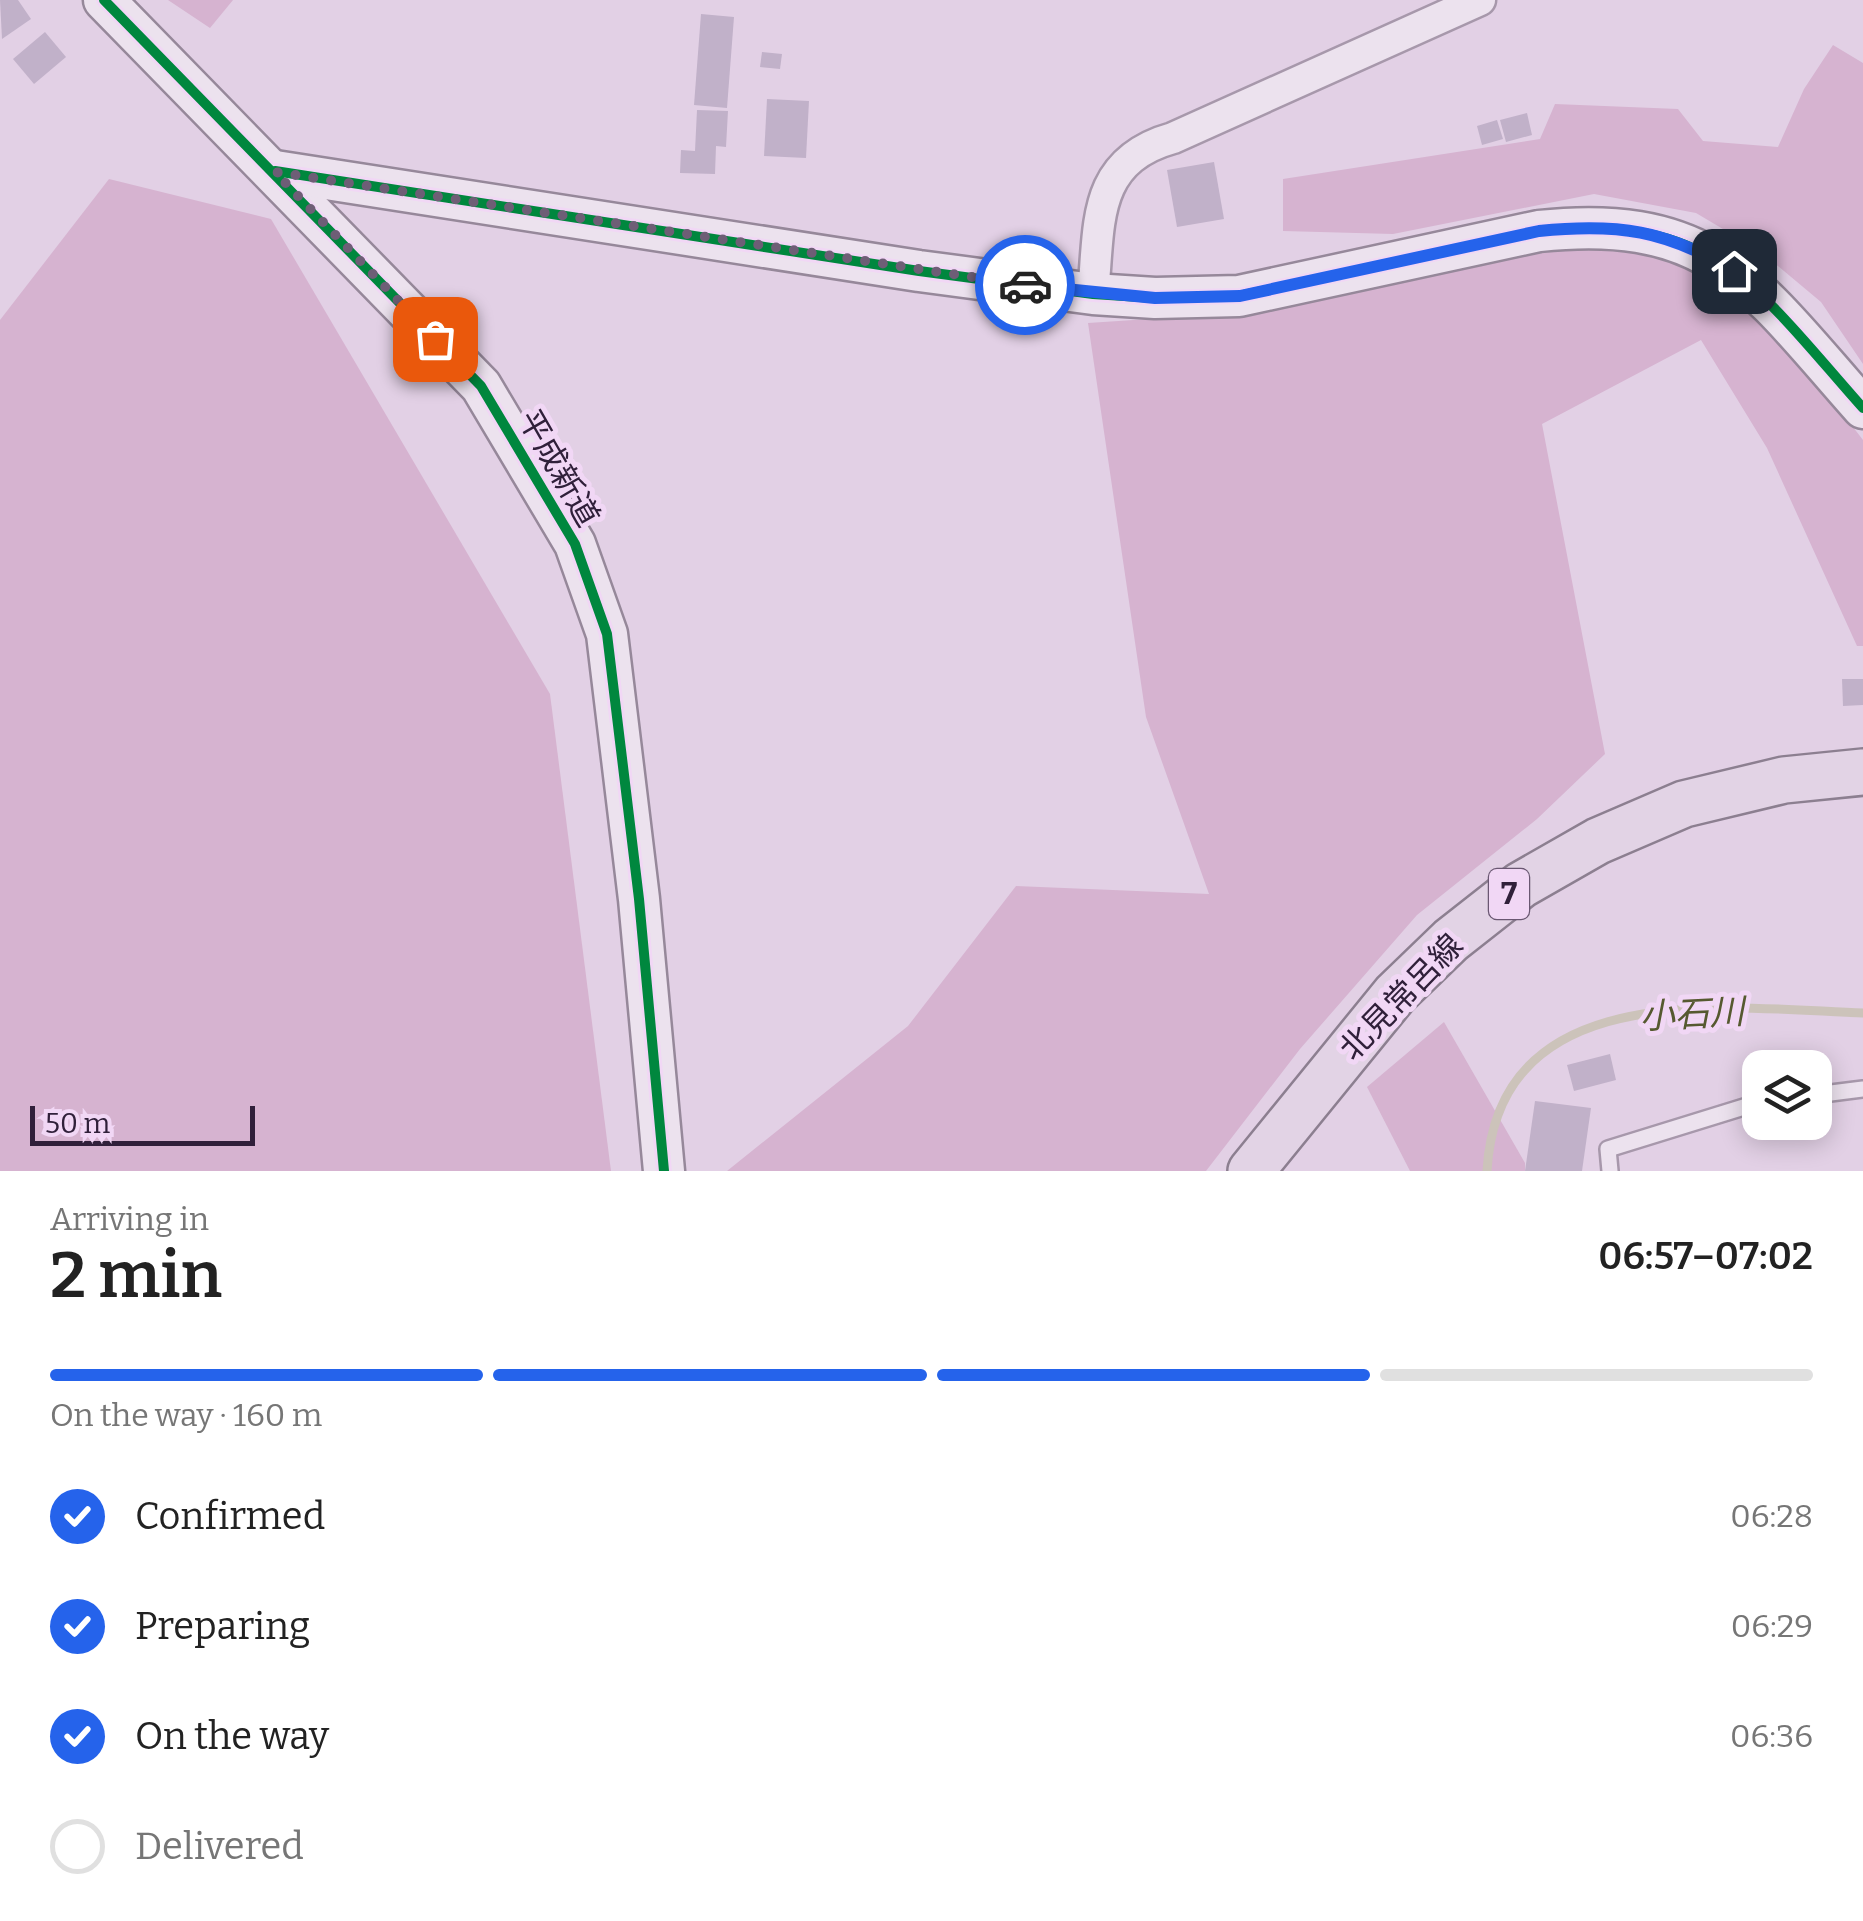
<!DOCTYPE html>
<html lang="en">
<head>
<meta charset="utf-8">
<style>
	:root { --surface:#fff; --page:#f6f6f6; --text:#222; --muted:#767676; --line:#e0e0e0; --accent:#2563eb }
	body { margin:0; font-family:Bitter,"Noto Sans JP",serif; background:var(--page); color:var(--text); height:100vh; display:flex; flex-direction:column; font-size:38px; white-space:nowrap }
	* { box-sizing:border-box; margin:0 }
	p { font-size:32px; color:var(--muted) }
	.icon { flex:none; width:55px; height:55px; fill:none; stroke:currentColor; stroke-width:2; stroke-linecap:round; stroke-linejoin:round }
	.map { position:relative; height:1171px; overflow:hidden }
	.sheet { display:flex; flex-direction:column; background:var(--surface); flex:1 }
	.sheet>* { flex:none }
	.tools { position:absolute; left:1742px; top:1050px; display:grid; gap:20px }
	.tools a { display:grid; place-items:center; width:90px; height:90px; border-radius:20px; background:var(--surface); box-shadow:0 5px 25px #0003; font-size:50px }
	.scale { position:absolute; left:30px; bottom:25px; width:225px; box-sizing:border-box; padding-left:10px; border:5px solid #30203a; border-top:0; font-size:28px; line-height:35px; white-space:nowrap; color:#30203a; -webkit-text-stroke:8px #f1d7f5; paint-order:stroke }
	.pin { position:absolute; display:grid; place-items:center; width:85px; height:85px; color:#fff; margin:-42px; border-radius:20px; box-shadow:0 5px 15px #0006 }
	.courier { position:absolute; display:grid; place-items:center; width:100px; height:100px; margin:-50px; border:8px solid #2563eb; border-radius:50%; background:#fff; color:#222; box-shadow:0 2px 12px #0007 }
	.head em { font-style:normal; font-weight:600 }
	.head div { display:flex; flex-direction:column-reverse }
	.head { display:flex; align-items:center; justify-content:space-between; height:170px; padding:0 50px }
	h1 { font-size:65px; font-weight:600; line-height:75px }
	.bar { display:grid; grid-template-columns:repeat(4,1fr); gap:15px 10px; align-content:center; height:120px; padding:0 50px }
	.bar i { height:12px; border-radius:8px; background:var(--line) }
	.bar .active { background:var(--accent) }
	.bar p { grid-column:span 4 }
	ol { padding:0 50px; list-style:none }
	li { display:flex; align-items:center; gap:30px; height:110px }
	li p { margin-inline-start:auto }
	li .icon { padding:10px; border-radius:50%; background:var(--accent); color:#fff; stroke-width:4 }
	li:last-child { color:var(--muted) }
	li i { width:55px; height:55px; border:5px solid var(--line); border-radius:50% }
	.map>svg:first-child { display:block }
	.green { fill:#d6b3d0 }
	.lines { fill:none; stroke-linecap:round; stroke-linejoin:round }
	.stream { stroke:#ccc3ba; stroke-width:9 }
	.building { fill:#c1b1c9 }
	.lane-casing { stroke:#a798ab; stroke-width:20 }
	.street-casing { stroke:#a798ab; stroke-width:35 }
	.secondary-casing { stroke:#96889a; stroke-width:45 }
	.primary-casing { stroke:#8c7f90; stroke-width:50 }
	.lane { stroke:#ece2ee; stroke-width:15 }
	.street { stroke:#ece2ee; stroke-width:30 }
	.secondary { stroke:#ece2ee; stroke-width:40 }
	.primary { stroke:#e2d3e5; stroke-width:45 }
	.cycleway-casing { stroke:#f1d7f5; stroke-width:16 }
	.cycleway { stroke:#00873e; stroke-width:10 }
	.done { stroke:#6e5e76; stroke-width:10; stroke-dasharray:0 18 }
	.route { stroke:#2563eb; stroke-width:12 }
	.labels { text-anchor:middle; stroke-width:10; stroke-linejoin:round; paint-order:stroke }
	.shield { fill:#f1d7f5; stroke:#6a5772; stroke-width:2.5 }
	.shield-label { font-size:30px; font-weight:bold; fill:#30203a }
	.street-label { font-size:32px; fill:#30203a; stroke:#f1d7f5 }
	.water-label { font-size:35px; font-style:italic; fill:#565930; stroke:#f1d7f5 }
</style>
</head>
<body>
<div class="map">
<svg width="1863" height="1171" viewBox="0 0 1863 1171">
	<rect width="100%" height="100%" fill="#e2d0e5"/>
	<!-- green -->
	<g class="green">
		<polygon points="168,0 233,0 210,28"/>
		<polygon points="1833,45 1863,63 1863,364 1821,302 1760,251 1696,213 1594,194 1393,234 1283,231 1283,179 1540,139 1555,104 1678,109 1703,141 1778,147 1804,89"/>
		<polygon points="109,179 271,219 550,694 611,1171 0,1171 0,320"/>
		<polygon points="1597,242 1676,254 1731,287 1806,366 1863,440 1863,646 1857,646 1767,448 1701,340 1542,424 1605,754 1537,819 1417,915 1300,1049 1206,1171 727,1171 908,1026 1016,886 1209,894 1146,717 1088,323 1240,313"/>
		<polygon points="1444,1022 1525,1163 1525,1171 1410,1171 1367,1087"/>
	</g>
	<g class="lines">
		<!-- stream -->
		<path class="stream" d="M1487,1171C1498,975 1729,1008 1863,1013"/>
	</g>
	<!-- building -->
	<g class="building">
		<polygon points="0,0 18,0 31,19 2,39"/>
		<polygon points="701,14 734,17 727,108 694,105"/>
		<polygon points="45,32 66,57 34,84 13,59"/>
		<polygon points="762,52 782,54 780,69 760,67"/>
		<polygon points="767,99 809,101 806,158 764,156"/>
		<polygon points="697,110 728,111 726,147 716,146 715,174 680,173 681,150 695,151"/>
		<polygon points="1527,113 1532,135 1506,142 1500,120"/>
		<polygon points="1497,120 1503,139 1482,145 1477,126"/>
		<polygon points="1214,162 1224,219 1177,227 1167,170"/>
		<polygon points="1842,679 1863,679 1863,705 1843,706"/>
		<polygon points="1610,1054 1616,1080 1574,1091 1567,1065"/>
		<polygon points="1535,1101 1591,1108 1582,1171 1525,1171"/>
	</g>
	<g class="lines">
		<!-- lane casing -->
		<g class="lane-casing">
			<g id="lane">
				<polyline points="1815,1095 1863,1089"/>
				<polyline points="1610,1171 1608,1149 1760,1102"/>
			</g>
		</g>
		<!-- street casing -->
		<g class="street-casing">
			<path id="street" d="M1093,294C1100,224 1091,161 1173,138L1480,0"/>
		</g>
		<!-- secondary casing -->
		<g class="secondary-casing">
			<g id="secondary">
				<polyline points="104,0 481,386 575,544 607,634 639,899 664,1171"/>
				<path d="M275,171L919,271L1093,294L1155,298L1239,296L1539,231C1715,212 1757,289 1863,408"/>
			</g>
		</g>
		<!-- primary casing -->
		<g class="primary-casing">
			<polyline id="primary" points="1251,1171 1395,994 1451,940 1521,885 1598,841 1684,804 1784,780 1863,772"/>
		</g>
		<!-- lane -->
		<use href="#lane" class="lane"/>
		<!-- street -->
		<use href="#street" class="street"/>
		<!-- secondary -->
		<use href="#secondary" class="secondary"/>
		<!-- primary -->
		<use href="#primary" class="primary"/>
		<!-- cycleway casing -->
		<g class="cycleway-casing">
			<g id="cycleway">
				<polyline points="104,0 481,386 575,544 607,634 639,899 664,1171"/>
				<path d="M275,171L919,271L1093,294L1155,298L1239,296L1539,231C1715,212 1757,289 1863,408"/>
			</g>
		</g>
		<!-- cycleway -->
		<use href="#cycleway" class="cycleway"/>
	</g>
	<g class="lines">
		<!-- done -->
		<polyline class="done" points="435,339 275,172 1025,285"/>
		<!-- route -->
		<path class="route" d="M1025,285L1155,298L1240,296L1539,231C1618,223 1666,230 1734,271"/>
	</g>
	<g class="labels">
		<!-- shield labels -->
		<rect class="shield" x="1489" y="869" width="40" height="50" rx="8"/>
		<g class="shield-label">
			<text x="1509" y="904">7</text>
		</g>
		<!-- street labels -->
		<g class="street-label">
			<text transform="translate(559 468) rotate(60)" y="11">平成新道</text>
			<text transform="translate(1401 997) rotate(-46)" y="11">北見常呂線</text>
		</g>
		<!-- water labels -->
		<g class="water-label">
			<text transform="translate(1692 1014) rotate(-3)" y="12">小石川</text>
		</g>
	</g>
</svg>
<div class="tools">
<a><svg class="icon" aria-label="layers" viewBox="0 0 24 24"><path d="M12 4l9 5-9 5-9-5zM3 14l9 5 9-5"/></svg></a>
</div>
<div class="scale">50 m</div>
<div class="pin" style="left:435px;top:339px;background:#ea580c"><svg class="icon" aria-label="bag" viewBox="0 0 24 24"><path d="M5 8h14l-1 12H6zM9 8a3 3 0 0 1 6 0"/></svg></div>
<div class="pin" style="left:1734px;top:271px;background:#1f2937"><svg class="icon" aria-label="home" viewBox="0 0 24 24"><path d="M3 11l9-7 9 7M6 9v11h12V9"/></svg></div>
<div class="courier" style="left:1025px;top:285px"><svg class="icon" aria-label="car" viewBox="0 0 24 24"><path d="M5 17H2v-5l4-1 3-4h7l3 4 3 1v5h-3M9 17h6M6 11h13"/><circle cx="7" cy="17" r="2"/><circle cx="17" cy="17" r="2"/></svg></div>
</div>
<section class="sheet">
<div class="head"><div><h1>2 min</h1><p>Arriving in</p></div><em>06:57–07:02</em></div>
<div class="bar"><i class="active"></i><i class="active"></i><i class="active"></i><i></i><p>On the way · 160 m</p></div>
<ol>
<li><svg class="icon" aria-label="check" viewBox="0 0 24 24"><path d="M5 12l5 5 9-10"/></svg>Confirmed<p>06:28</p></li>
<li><svg class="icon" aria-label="check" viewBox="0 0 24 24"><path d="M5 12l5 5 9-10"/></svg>Preparing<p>06:29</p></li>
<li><svg class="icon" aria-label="check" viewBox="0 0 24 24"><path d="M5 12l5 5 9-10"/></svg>On the way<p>06:36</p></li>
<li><i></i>Delivered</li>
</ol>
</section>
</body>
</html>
